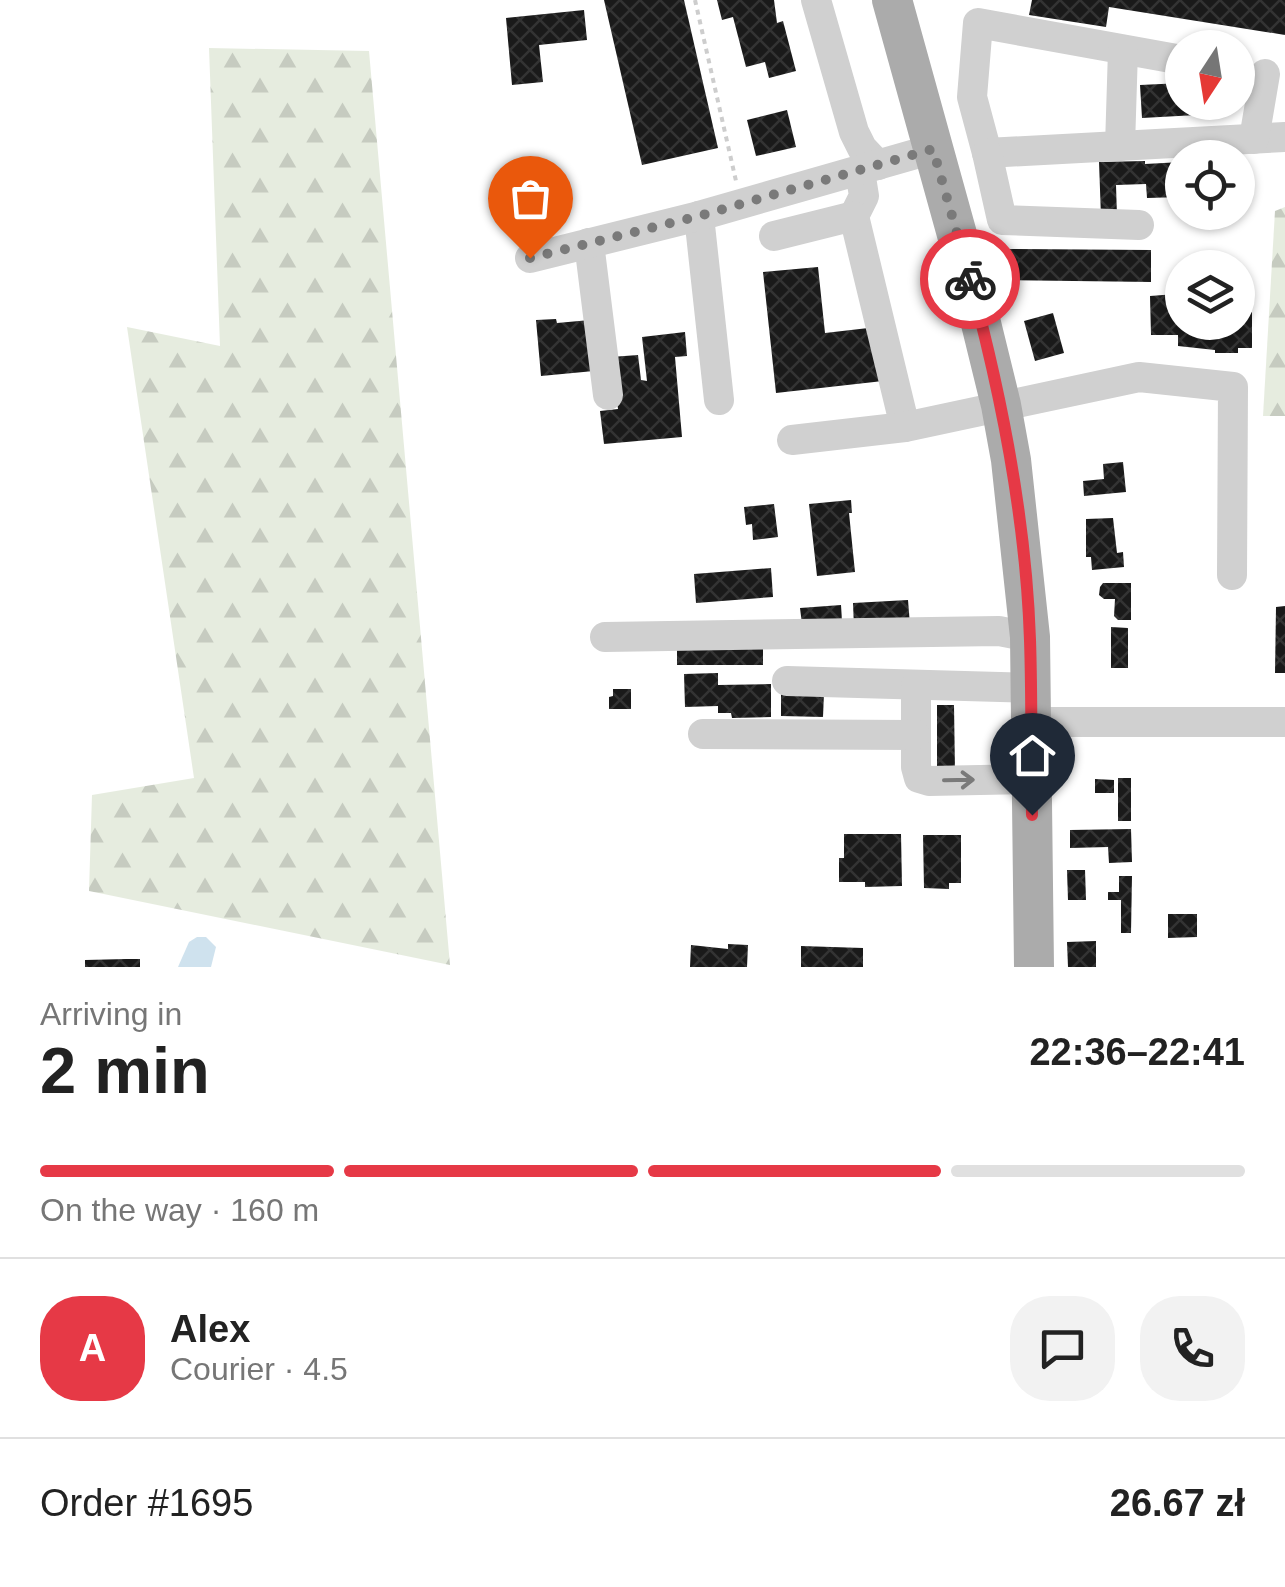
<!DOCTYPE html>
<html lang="en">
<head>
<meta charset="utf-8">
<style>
	:root { --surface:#fff; --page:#f2f2f2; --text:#222; --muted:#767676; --line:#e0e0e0; --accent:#e63946 }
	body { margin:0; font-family:Helvetica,sans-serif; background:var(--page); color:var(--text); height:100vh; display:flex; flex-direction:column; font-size:38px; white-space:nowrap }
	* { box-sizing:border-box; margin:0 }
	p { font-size:32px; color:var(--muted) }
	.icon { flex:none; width:55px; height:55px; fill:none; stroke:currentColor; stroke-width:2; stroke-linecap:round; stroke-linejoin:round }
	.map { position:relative; height:967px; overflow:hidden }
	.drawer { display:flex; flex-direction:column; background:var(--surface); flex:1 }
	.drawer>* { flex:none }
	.needle { width:65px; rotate:192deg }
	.controls { position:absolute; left:1165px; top:30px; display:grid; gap:20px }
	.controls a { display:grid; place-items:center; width:90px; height:90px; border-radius:50%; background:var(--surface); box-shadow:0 2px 8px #0004; font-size:50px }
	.pin { position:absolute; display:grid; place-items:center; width:85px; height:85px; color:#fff; margin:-102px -42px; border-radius:50% 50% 50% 0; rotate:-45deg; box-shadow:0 0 10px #0007 }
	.pin .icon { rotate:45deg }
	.courier { position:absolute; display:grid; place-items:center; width:100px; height:100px; margin:-50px; border:8px solid #e63946; border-radius:50%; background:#fff; color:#222; box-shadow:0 2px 12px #0007 }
	.headline em { font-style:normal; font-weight:800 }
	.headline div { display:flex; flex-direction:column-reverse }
	.headline { display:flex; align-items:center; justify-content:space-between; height:170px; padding:0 40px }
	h1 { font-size:65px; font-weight:800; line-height:75px }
	.bar { display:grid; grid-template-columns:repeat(4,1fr); gap:15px 10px; align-content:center; height:120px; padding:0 40px }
	.bar i { height:12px; border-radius:8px; background:var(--line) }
	.bar .on { background:var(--accent) }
	.bar p { grid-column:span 4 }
	.line { display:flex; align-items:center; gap:25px; padding:0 40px; border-top:2px solid var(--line) }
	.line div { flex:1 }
	.round { display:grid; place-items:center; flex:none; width:105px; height:105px; border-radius:40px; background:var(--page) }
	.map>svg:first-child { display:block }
	.forest { fill:url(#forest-firs) }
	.water { fill:#cfe2ee }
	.building { fill:url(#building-cross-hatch) }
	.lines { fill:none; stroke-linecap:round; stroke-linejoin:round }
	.path { stroke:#cdcdcd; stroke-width:4; stroke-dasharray:5 5; stroke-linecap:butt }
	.minor { stroke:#d0d0d0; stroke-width:30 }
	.major { stroke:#ababab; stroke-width:40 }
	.oneway { stroke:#7a7a7a }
	.done { stroke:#7a7a7a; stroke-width:10; stroke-dasharray:0 18 }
	.route { stroke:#e63946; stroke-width:12 }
</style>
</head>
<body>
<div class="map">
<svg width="1285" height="967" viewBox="0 0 1285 967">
	<defs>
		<pattern id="forest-firs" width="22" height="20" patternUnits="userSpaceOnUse" patternTransform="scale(2.5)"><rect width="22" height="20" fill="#e6ecdf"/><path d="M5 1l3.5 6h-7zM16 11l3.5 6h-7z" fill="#c6cbc0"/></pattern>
		<pattern id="building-cross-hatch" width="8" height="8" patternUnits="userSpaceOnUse" patternTransform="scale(2.5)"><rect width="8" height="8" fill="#1a1a1a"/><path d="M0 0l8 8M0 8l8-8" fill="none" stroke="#333"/></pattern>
	</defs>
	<rect width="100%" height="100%" fill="#fff"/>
	<!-- forest -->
	<g class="forest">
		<polygon points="209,48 369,51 450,965 89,891 92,795 194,778 127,327 220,346"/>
		<polygon points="1285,207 1285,416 1263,416 1275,211"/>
	</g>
	<!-- water -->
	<polygon class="water" points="197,937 206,937 216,947 211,967 178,967 189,942"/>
	<!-- building -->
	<g class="building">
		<polygon points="604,0 684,0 718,148 642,165"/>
		<polygon points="717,0 774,0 777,23 783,21 796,71 769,78 765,62 746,67 733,17 722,20"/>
		<polygon points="1032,0 1285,0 1285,35 1109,7 1106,27 1029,15"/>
		<polygon points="584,10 587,40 539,45 543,82 512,85 506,18"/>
		<polygon points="1182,83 1182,102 1232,102 1233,113 1142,118 1140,85"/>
		<polygon points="787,110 796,147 756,156 747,120"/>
		<polygon points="1145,161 1145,164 1182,162 1182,197 1147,198 1146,184 1116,185 1117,216 1101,217 1099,162"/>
		<polygon points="1000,249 1151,250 1151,282 1000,280"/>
		<polygon points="818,267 825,333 877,327 883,381 776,393 763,272"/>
		<polygon points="1176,294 1182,294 1182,322 1238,322 1238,312 1252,312 1252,348 1238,348 1238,353 1215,353 1215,350 1178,346 1178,335 1151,335 1150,296"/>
		<polygon points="1053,313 1064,353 1035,361 1024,321"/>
		<polygon points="556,319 557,323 590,320 594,371 541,376 536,320"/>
		<polygon points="685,332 687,356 675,357 682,437 604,444 600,411 618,409 611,357 638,355 641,380 647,381 642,337"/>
		<polygon points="1123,462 1126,492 1084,496 1083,481 1104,479 1103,464"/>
		<polygon points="851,500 852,513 849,513 855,572 817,576 809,504"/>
		<polygon points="774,504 778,537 753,540 752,524 746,525 744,507"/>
		<polygon points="1113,518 1117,553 1123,552 1124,567 1092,570 1091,557 1086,557 1086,519"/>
		<polygon points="771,568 773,597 696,603 694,574"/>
		<polygon points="1103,583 1131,583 1131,620 1118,620 1114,616 1115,599 1104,599 1099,595 1100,587"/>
		<polygon points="908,600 910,625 854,628 853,603"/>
		<polygon points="841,605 842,621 802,624 800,608"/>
		<polygon points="1285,606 1285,673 1275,673 1276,607"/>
		<polygon points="1111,627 1128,628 1128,668 1111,668"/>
		<polygon points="677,643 763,645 763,665 677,665"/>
		<polygon points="718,673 718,685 771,684 771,717 732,718 731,713 718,713 718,706 685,707 684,674"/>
		<polygon points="613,689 631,689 631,709 609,709 609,697 613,696"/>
		<polygon points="781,692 824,693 823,717 781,716"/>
		<polygon points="937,705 954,705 955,772 937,772"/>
		<rect x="1118" y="778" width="13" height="43"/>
		<polygon points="1095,779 1114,780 1114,793 1095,793"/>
		<polygon points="1131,829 1132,862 1109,863 1108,847 1070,848 1070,830"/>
		<polygon points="844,834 901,834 902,886 865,887 865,882 839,882 839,858 844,858"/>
		<polygon points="923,835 961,835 961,883 949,883 949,889 924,888"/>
		<polygon points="1067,870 1085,870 1086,900 1068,900"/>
		<polygon points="1119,876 1132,876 1131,933 1121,933 1121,900 1108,900 1108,892 1119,892"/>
		<polygon points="1168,914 1197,914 1197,937 1168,938"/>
		<polygon points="1096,941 1096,967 1068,967 1067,942"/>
		<polygon points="728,944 748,945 747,967 690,967 691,945 728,949"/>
		<polygon points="801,946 863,948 863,967 801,967"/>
		<polygon points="126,959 140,959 140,967 85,967 85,960"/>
	</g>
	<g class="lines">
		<!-- path -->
		<polyline class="path" points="695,0 736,181"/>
		<!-- minor -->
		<g class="minor">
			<polyline points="816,0 854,132 862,148 878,165"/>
			<polyline points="1182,60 978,23 972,97 987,153 1285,137"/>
			<polyline points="1254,139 1265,74"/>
			<polyline points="1120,146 1123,50"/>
			<polyline points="987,153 1002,220 1139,225"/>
			<polyline points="860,171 864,196 854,216 905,427"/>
			<polyline points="699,216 719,400"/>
			<polyline points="774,236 854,216"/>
			<polyline points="589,243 608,395"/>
			<polyline points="530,258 699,216 933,149"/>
			<polyline points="792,440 905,427 1139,377 1233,387 1232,575"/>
			<polyline points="605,637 999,631 1030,637"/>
			<polyline points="787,681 1032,688"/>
			<polyline points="916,686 916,767 919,778 929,781 1031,779"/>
			<polyline points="1032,722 1285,722"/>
			<polyline points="703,734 915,735"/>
		</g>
		<!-- major -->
		<polyline class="major" points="892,0 976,303 1001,405 1011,460 1030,637 1034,967"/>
	</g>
	<!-- one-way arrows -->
	<defs><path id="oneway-shaft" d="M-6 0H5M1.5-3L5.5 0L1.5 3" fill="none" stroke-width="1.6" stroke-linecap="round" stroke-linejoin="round" transform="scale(2.5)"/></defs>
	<use class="oneway" href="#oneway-shaft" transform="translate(959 780) rotate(-1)"/>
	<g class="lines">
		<!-- done -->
		<polyline class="done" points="530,258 699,216 933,149 970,279"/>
		<!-- route -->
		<path class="route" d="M970,279C1002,397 1026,518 1030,640C1032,698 1031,757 1032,815"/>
	</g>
</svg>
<div class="controls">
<a><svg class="needle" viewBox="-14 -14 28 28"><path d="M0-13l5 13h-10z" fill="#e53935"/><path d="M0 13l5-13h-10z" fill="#767676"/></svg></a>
<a><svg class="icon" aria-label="locate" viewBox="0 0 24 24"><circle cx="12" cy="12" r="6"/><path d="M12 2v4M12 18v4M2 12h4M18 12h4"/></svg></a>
<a><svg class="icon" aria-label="layers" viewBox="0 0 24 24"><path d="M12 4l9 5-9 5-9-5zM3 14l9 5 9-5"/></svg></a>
</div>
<div class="pin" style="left:530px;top:258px;background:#ea580c"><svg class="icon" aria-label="bag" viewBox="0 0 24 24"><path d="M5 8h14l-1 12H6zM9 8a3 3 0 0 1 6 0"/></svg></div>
<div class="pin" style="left:1032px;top:815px;background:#1f2937"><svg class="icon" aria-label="home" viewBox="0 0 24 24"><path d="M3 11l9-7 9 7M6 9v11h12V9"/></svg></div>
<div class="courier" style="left:970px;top:279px"><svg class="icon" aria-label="bike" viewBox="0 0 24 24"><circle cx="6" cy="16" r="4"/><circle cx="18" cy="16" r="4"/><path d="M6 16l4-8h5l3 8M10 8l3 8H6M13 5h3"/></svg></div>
</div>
<section class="drawer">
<div class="headline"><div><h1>2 min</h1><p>Arriving in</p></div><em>22:36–22:41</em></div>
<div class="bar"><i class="on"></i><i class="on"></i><i class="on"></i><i></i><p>On the way · 160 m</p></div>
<div class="line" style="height:180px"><b class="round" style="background:var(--accent);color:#fff">A</b><div><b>Alex</b><p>Courier · 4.5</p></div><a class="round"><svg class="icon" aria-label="chat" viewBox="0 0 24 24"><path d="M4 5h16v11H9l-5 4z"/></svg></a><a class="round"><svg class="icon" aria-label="phone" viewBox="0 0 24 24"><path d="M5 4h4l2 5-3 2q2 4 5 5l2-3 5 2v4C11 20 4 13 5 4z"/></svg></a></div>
<div class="line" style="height:130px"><div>Order #1695</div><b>26.67 zł</b></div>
</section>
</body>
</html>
